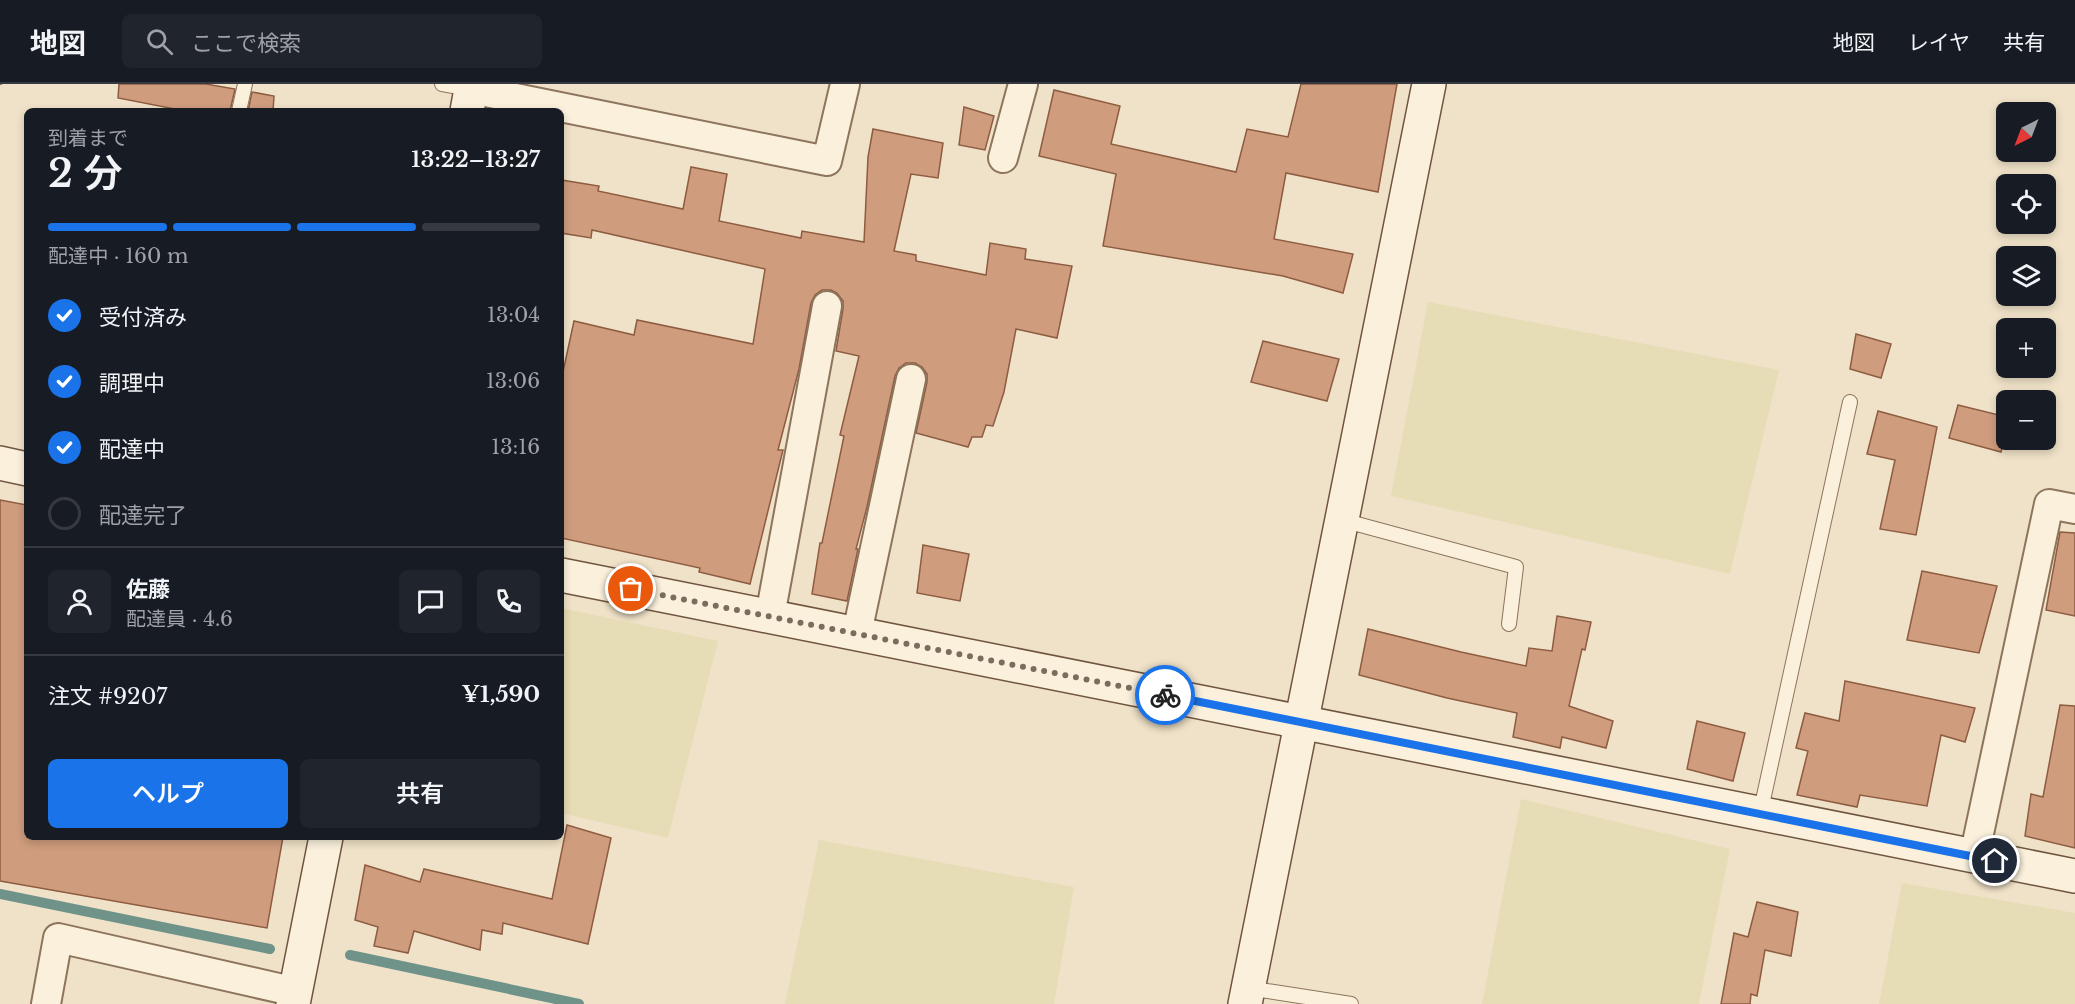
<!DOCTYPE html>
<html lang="ja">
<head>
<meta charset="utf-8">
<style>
	:root { --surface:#171b24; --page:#20242c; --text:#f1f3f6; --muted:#9ea1a6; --line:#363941; --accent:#1a73e8 }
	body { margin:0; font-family:"Libre Baskerville","Noto Sans JP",serif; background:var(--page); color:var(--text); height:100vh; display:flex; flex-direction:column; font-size:22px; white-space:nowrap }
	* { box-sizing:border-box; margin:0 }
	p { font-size:20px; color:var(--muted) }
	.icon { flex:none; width:33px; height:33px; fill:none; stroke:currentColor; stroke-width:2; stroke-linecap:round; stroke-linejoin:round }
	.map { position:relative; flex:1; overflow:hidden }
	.details { position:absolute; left:24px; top:24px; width:540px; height:732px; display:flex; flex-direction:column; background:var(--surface); border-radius:9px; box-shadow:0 3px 9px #0003 }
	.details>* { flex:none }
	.needle { width:39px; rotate:222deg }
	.fabs { position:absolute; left:1996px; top:18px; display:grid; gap:12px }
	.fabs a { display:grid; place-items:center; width:60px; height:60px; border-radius:9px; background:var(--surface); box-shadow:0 3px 9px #0003; font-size:30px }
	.pin { position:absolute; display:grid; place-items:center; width:51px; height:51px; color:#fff; margin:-26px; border:3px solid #fff; border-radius:50%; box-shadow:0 2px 6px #0007 }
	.courier { position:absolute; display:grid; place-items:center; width:60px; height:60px; margin:-30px; border:4px solid #1a73e8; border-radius:50%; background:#fff; color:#222; box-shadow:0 2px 8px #0007 }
	.head em { font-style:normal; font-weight:600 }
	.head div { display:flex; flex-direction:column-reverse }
	.head { display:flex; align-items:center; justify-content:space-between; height:102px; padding:0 24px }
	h1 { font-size:39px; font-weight:600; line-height:45px }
	.bar { display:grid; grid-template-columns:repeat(4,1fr); gap:9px 6px; align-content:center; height:72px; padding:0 24px }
	.bar i { height:8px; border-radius:4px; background:var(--line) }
	.bar .active { background:var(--accent) }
	.bar p { grid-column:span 4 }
	.line { display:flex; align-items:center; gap:15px; padding:0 24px; border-top:2px solid var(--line) }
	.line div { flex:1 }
	.round { display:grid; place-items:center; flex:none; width:63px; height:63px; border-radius:9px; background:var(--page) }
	ol { padding:0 24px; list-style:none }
	li { display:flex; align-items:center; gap:18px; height:66px }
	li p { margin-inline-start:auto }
	li .icon { padding:6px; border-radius:50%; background:var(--accent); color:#fff; stroke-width:4 }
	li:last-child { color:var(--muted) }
	li i { width:33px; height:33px; border:3px solid var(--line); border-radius:50% }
	.primary-button { display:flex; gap:12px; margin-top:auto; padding:12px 24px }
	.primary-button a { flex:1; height:69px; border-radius:9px; background:var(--accent); color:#fff; font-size:24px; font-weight:600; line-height:69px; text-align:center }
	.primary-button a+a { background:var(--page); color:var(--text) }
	header { display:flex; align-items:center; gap:36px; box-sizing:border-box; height:84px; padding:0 30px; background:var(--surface); border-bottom:2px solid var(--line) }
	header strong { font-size:28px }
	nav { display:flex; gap:33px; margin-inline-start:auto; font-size:21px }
	.search { width:420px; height:54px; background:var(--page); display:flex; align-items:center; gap:15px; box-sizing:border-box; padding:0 21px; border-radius:9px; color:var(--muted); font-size:22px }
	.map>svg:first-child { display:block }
	.farmland { fill:#e6dcb5 }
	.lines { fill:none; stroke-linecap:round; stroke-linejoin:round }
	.stream { stroke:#6f9389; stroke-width:10 }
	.building { fill:#cf9c7d; stroke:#8d5c41; stroke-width:1.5 }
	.lane-casing { stroke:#8d745c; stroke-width:16 }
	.street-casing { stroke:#8d745c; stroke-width:32 }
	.secondary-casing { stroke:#6f553f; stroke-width:36 }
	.path { stroke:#8d745c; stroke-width:4; stroke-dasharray:4.5 3; stroke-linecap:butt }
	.lane { stroke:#faf0dc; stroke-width:14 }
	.street { stroke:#faf0dc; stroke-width:28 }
	.secondary { stroke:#faf0dc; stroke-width:33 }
	.done { stroke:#7c6c5b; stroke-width:6; stroke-dasharray:0 10.8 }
	.route { stroke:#1a73e8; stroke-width:8 }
</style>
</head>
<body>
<header>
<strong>地図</strong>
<div class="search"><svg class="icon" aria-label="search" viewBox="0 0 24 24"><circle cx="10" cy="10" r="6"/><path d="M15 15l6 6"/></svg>ここで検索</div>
<nav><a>地図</a><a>レイヤ</a><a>共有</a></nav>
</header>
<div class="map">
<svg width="2075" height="920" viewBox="0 0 2075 920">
	<rect width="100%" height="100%" fill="#f0e2c8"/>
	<!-- farmland -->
	<g class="farmland">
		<polygon points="1428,218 1779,286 1730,490 1391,412"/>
		<polygon points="561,524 718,557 668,754 561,729"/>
		<polygon points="1521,715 1730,765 1699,920 1482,920"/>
		<polygon points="819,756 1074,803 1054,920 785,920"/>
		<polygon points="1902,799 2075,829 2075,920 1879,920"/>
	</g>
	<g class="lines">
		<!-- stream -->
		<g class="stream">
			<polyline points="0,810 270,865"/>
			<polyline points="350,871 579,920"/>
		</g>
	</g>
	<!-- building -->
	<g class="building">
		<polygon points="119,0 206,0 235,5 230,27 185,27 118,14"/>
		<polygon points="1301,0 1397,0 1378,108 1286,89 1274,155 1353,170 1343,209 1283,192 1103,162 1116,90 1039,72 1054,6 1120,22 1111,60 1236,88 1247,45 1288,53"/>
		<polygon points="252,8 274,12 273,27 248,27"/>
		<polygon points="964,23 994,32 985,66 959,61"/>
		<polygon points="873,45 943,59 938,94 911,90 894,167 916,171 916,177 986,191 990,159 1026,165 1025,175 1072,182 1057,254 1016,245 1004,308 993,342 986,341 982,353 972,353 968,363 916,349 927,298 927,290 922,283 915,279 906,279 899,284 895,292 867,423 856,465 858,465 847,517 812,510 820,459 822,459 844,352 840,351 859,272 836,267 843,225 843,217 837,209 831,206 822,206 815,211 811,219 799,285 778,366 783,366 750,500 699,488 700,484 561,454 561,297 574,237 634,251 637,236 753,260 765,185 592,146 591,154 561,149 561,96 599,102 598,107 683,125 691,83 727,90 719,137 801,154 802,147 864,158 868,73"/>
		<polygon points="1856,250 1891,260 1881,294 1850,285"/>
		<polygon points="1263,257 1339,275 1327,317 1251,298"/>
		<polygon points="1958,321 2007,333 2007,346 2001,368 1949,354"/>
		<polygon points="1878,327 1937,343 1916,451 1880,445 1895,376 1867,370"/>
		<polygon points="0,416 27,421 27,753 283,753 267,844 0,797"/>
		<polygon points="2060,448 2075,449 2075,532 2046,526"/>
		<polygon points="923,461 969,470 960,517 917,509"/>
		<polygon points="1922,487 1997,502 1979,569 1907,556"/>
		<polygon points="1557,532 1591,538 1585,566 1582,565 1569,622 1613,637 1606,664 1562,653 1560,664 1513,653 1517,629 1447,614 1359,591 1368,545 1461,568 1526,582 1529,564 1552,567"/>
		<polygon points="1845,597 1975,624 1965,658 1941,651 1927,722 1860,711 1857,723 1797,711 1808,667 1796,664 1805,629 1839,637"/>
		<polygon points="2060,621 2075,622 2075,764 2025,752 2031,710 2043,713"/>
		<polygon points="1697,637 1745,649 1733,697 1687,685"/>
		<polygon points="567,741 611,754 588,860 503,839 502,850 482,846 480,866 414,847 408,869 374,862 378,843 355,836 365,781 420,798 424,785 552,815"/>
		<polygon points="1757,818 1798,828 1791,872 1765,866 1757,912 1751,910 1750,920 1721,920 1734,849 1748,853"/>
	</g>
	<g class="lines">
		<!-- lane casing -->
		<g class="lane-casing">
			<g id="lane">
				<polyline points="442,0 471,5"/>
				<polyline points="239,27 245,0"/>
				<polyline points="1342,436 1516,483 1509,540"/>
				<polyline points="1760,730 1850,318"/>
				<polyline points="1248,904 1351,920"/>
			</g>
		</g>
		<!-- street casing -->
		<g class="street-casing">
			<g id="street">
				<polyline points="471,5 827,77 845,0"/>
				<polyline points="1003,74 1023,0"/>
				<polyline points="770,532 827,222"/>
				<polyline points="857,549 911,295"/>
				<polyline points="1974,773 2049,420 2075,425"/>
				<polyline points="46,920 58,854 296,908"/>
			</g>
		</g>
		<!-- secondary casing -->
		<g class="secondary-casing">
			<g id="secondary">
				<polyline points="467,27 472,0"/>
				<polyline points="0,379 27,385"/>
				<polyline points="561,491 2075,792"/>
				<polyline points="293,920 326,753"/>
				<polyline points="1245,920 1429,0"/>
			</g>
		</g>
		<!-- path -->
		<polyline class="path" points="0,1 0,0"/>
		<!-- lane -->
		<use href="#lane" class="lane"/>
		<!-- street -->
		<use href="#street" class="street"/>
		<!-- secondary -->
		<use href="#secondary" class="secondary"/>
	</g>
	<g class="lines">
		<!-- done -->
		<polyline class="done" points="631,505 1165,611"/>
		<!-- route -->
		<polyline class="route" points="1165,611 1995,777"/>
	</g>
</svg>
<div class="fabs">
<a><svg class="needle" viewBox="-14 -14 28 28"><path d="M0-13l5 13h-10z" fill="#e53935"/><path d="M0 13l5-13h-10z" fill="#9ea1a6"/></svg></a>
<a><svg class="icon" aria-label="locate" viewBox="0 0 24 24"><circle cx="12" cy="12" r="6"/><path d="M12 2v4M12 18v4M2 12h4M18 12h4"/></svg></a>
<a><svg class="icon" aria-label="layers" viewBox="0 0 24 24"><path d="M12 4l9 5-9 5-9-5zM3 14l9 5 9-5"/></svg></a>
<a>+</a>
<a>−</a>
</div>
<div class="pin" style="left:631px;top:505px;background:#ea580c"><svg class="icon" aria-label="bag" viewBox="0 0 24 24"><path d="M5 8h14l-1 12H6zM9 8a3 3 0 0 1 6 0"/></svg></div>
<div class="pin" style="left:1995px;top:777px;background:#1f2937"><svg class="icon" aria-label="home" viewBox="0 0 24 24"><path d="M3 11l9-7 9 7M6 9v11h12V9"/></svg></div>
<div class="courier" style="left:1165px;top:611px"><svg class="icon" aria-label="bike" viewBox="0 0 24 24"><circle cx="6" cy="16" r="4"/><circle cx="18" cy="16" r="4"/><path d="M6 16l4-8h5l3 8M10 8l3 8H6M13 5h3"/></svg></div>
<section class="details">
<div class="head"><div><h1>2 分</h1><p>到着まで</p></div><em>13:22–13:27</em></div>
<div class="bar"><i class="active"></i><i class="active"></i><i class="active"></i><i></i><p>配達中 · 160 m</p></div>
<ol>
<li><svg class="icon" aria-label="check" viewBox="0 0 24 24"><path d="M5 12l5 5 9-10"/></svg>受付済み<p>13:04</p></li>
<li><svg class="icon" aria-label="check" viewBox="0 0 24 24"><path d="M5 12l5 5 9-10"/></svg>調理中<p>13:06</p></li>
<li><svg class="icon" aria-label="check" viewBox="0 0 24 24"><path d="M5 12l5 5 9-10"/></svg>配達中<p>13:16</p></li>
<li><i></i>配達完了</li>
</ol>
<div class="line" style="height:108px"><a class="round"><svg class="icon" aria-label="person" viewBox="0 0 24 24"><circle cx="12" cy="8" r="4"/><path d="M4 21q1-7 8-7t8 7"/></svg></a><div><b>佐藤</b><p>配達員 · 4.6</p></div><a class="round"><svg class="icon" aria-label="chat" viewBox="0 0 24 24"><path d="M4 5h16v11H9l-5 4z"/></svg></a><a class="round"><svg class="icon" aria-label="phone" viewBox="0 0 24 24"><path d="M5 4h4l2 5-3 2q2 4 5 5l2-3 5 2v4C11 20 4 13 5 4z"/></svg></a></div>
<div class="line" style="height:78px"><div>注文 #9207</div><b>¥1,590</b></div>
<div class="primary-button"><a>ヘルプ</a><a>共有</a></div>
</section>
</div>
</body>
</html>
